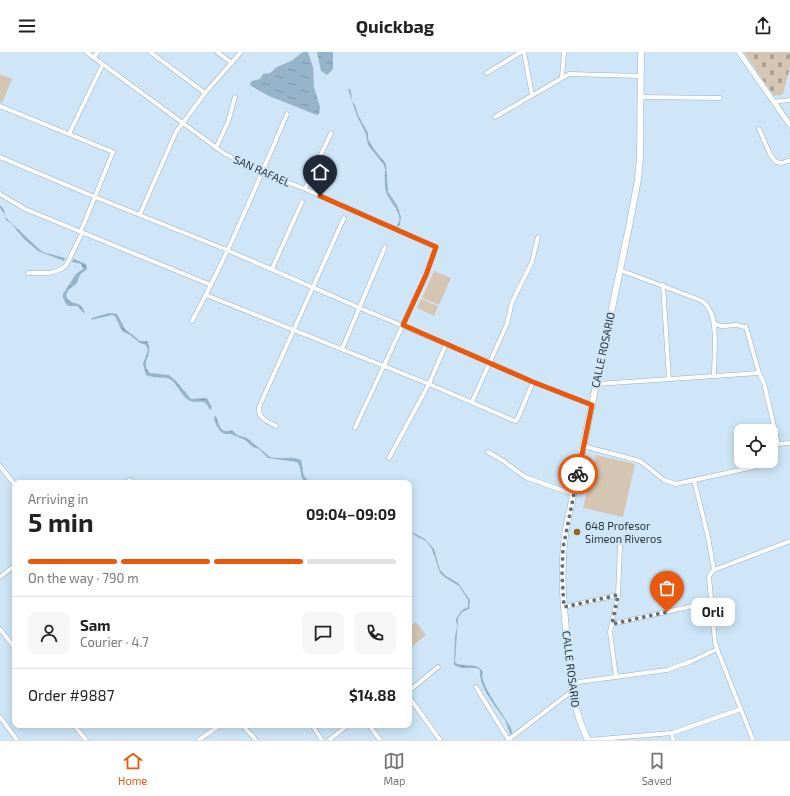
<!DOCTYPE html>
<html lang="en">
<head>
<meta charset="utf-8">
<style>
	:root { --surface:#fff; --page:#f6f6f6; --text:#222; --muted:#767676; --line:#e0e0e0; --accent:#ea580c }
	body { margin:0; font-family:"Exo 2",sans-serif; background:var(--page); color:var(--text); height:100vh; display:flex; flex-direction:column; font-size:15px; white-space:nowrap }
	* { box-sizing:border-box; margin:0 }
	p { font-size:13px; color:var(--muted) }
	.icon { flex:none; width:22px; height:22px; fill:none; stroke:currentColor; stroke-width:2; stroke-linecap:round; stroke-linejoin:round }
	.map { position:relative; flex:1; overflow:hidden }
	.drawer { position:absolute; left:12px; top:428px; width:400px; height:248px; display:flex; flex-direction:column; background:var(--surface); border-radius:8px; box-shadow:0 2px 10px #0003 }
	.drawer>* { flex:none }
	.fabs { position:absolute; left:734px; top:372px; display:grid; gap:8px }
	.fabs a { display:grid; place-items:center; width:44px; height:44px; border-radius:8px; background:var(--surface); box-shadow:0 2px 10px #0003; font-size:20px }
	.pin { position:absolute; display:grid; place-items:center; width:34px; height:34px; color:#fff; margin:-41px -17px; border-radius:50% 50% 50% 0; rotate:-45deg; box-shadow:0 0 4px #0007 }
	.pin .icon { rotate:45deg }
	.courier { position:absolute; display:grid; place-items:center; width:40px; height:40px; margin:-20px; border:3px solid #ea580c; border-radius:50%; background:#fff; color:#222; box-shadow:0 1px 5px #0007 }
	.bubble { position:absolute; height:28px; border-radius:8px; background:var(--surface); box-shadow:0 2px 10px #0003; font-size:13px; font-weight:700; line-height:28px; text-align:center }
	.headline em { font-style:normal; font-weight:700 }
	.headline div { display:flex; flex-direction:column-reverse }
	.headline { display:flex; align-items:center; justify-content:space-between; height:68px; padding:0 16px }
	h1 { font-size:26px; font-weight:700; line-height:30px }
	.bar { display:grid; grid-template-columns:repeat(4,1fr); gap:6px 4px; align-content:center; height:48px; padding:0 16px }
	.bar i { height:5px; border-radius:3px; background:var(--line) }
	.bar .current { background:var(--accent) }
	.bar p { grid-column:span 4 }
	.line { display:flex; align-items:center; gap:10px; padding:0 16px; border-top:1px solid var(--line) }
	.line div { flex:1 }
	.round { display:grid; place-items:center; flex:none; width:42px; height:42px; border-radius:8px; background:var(--page) }
	header { display:flex; justify-content:space-between; align-items:center; height:52px; padding:0 16px; background:var(--surface); font-size:18px; font-weight:700 }
	.tab-bar { display:flex; justify-content:space-around; align-items:center; height:56px; border-top:1px solid var(--line); background:var(--surface); font-size:11px; color:var(--muted) }
	.tab-bar a { display:grid; justify-items:center; gap:2px }
	.tab-bar .current { color:var(--accent) }
	.map>svg:first-child { display:block }
	.cemetery { fill:url(#cemetery-stones) }
	.park { fill:#d5c6b4 }
	.water { fill:url(#water-ripples) }
	.lines { fill:none; stroke-linecap:round; stroke-linejoin:round }
	.minor-casing { stroke:#98afbf; stroke-width:5 }
	.tertiary-casing { stroke:#98afbf; stroke-width:6 }
	.primary-casing { stroke:#98afbf; stroke-width:7 }
	.minor { stroke:#fff; stroke-width:4 }
	.tertiary { stroke:#fff; stroke-width:5 }
	.primary { stroke:#fff; stroke-width:6 }
	.done { stroke:#64727d; stroke-width:4; stroke-dasharray:0 7.2 }
	.route { stroke:#ea580c; stroke-width:5 }
	.poi-dot { fill:#966616; stroke:#cee6f7; stroke-width:1.5 }
	.labels { text-anchor:middle; stroke-width:4; stroke-linejoin:round; paint-order:stroke }
	.street-label { font-size:11px; fill:#2b343b; stroke:#cee6f7 }
	.poi-label { font-size:11px; fill:#2b343b; stroke:#cee6f7; text-anchor:start }
</style>
</head>
<body>
<header><svg class="icon" aria-label="menu" viewBox="0 0 24 24"><path d="M4 6h16M4 12h16M4 18h16"/></svg>Quickbag<svg class="icon" aria-label="share" viewBox="0 0 24 24"><path d="M12 15V3M7 8l5-5 5 5M5 13v7h14v-7"/></svg></header>
<div class="map">
<svg width="790" height="688" viewBox="0 0 790 688">
	<defs>
		<pattern id="cemetery-stones" width="16" height="16" patternUnits="userSpaceOnUse"><rect width="16" height="16" fill="#d5c6b4"/><path d="M2 7V4a2 2 0 0 1 4 0v3zM10 15v-3a2 2 0 0 1 4 0v3z" fill="#ada294"/></pattern>
		<pattern id="water-ripples" width="26" height="14" patternUnits="userSpaceOnUse"><rect width="26" height="14" fill="#95b3c9"/><path d="M2 4q2-2 4 0t4 0M15 11q2-2 4 0t4 0" fill="none" stroke="#7a92a4"/></pattern>
	</defs>
	<rect width="100%" height="100%" fill="#cee6f7"/>
	<!-- cemetery -->
	<polygon class="cemetery" points="744,0 790,0 790,15 783,42 774,44"/>
	<!-- park -->
	<g class="park">
		<polygon points="0,22 12,27 2,51 0,50"/>
		<polygon points="434,219 451,226 439,253 422,246"/>
		<polygon points="421,247 438,254 434,264 417,256"/>
		<polygon points="596,403 635,412 623,465 583,456"/>
		<polygon points="416,570 426,583 409,597 409,575"/>
	</g>
	<!-- water -->
	<g class="water">
		<polygon points="303,0 308,0 313,15 314,35 320,55 319,62 317,63 269,44 251,34 250,31 252,29 260,27 263,22 270,21 277,15 291,9"/>
		<polygon points="317,0 333,0 333,17 327,23 321,19"/>
		<path d="M348,37H350L351,40L352,49L356,55L358,63L368,81V87L374,97L386,112L388,140L397,153L401,165L400,172L398,175L397,174C406,162 388,150 386,139C384,132 385,124 385,117L384,113L368,93L366,82L357,64Z"/>
		<polygon points="0,153 4,158 5,165 39,197 43,200 65,206 64,209 38,199 23,186 12,172 6,168 3,160 0,156"/>
		<path d="M74,207L86,212L87,217C85,219 82,220 80,223C78,226 79,229 76,232C71,236 61,242 70,249C77,254 79,248 85,260L84,261L77,254H69L66,252L63,246V242L76,222L83,217L81,212L72,210Z"/>
		<path d="M109,261L117,262L125,277L140,289H147C155,302 139,310 150,321L169,323L176,329L191,347L207,346L212,356L210,358C203,342 197,355 187,347C180,342 177,329 167,326C160,325 153,326 146,323L143,312L148,298L146,293L140,291L130,283L122,279L115,264L112,263L91,268L92,266Z"/>
		<path d="M216,364C218,368 219,378 225,379C227,380 230,378 232,378L237,383L247,386L270,405C280,408 292,403 301,408C304,419 300,425 313,431C296,431 304,417 297,410L268,406L259,397L253,395L245,388L231,382H225L221,380L216,373L214,365Z"/>
		<path d="M409,475L412,480L425,487L434,497L440,518L446,524L458,531L470,548L469,557L462,560L458,566L455,610L457,612C466,615 477,610 483,620C477,629 506,666 511,676L512,680L511,683C508,678 507,672 505,668C496,655 478,634 480,618L477,616H461L454,613L455,585L457,574L456,567L461,559L468,555V548L459,534L446,526L440,521L432,497L426,489L416,484L409,478Z"/>
	</g>
	<g class="lines">
		<!-- minor casing -->
		<g class="minor-casing">
			<g id="minor">
				<polyline points="86,0 225,102 262,120 305,137 436,195 426,223 355,376"/>
				<polyline points="150,0 205,41"/>
				<polyline points="217,0 232,11"/>
				<polyline points="524,0 532,43"/>
				<polyline points="94,5 98,0"/>
				<polyline points="487,21 521,0"/>
				<polyline points="562,25 564,0"/>
				<polyline points="641,45 720,46"/>
				<polyline points="773,50 790,48"/>
				<polyline points="0,54 113,100 81,179"/>
				<polyline points="495,65 569,22 641,24"/>
				<polyline points="759,77 770,102 776,110 782,111 790,108"/>
				<polyline points="69,82 103,12"/>
				<polyline points="216,96 228,70 235,45"/>
				<polyline points="0,105 95,145 227,198 360,256 489,310 533,330 592,353"/>
				<polyline points="305,137 331,81"/>
				<polyline points="0,142 25,157 211,233"/>
				<polyline points="140,162 176,80 205,41 241,0"/>
				<polyline points="272,217 302,150"/>
				<path d="M620,218L700,248C704,250 707,253 709,257C718,270 714,307 714,324"/>
				<path d="M28,221C41,221 59,223 67,212L82,181"/>
				<polyline points="663,233 669,327"/>
				<polyline points="206,243 429,332 515,369 517,368 533,330"/>
				<path d="M192,269C228,203 257,132 287,62"/>
				<path d="M714,270C720,277 727,273 736,273C739,273 742,275 746,275L759,321L764,331L778,392"/>
				<polyline points="342,297 385,195"/>
				<polyline points="597,332 759,321"/>
				<polyline points="472,350 507,272 512,250 532,210 538,185"/>
				<path d="M276,374C267,369 258,367 259,355L344,166"/>
				<polyline points="583,394 640,409 664,428 676,432 754,415 764,409"/>
				<polyline points="771,396 778,392 790,391"/>
				<polyline points="488,400 502,408 525,425 573,442"/>
				<polyline points="389,406 429,332 446,292"/>
				<polyline points="0,414 15,433"/>
				<polyline points="694,428 708,485 714,518"/>
				<polyline points="125,431 130,428"/>
				<polyline points="0,525 15,513"/>
				<polyline points="564,555 618,543"/>
				<polyline points="612,572 711,550"/>
				<polyline points="0,577 15,596"/>
				<polyline points="616,625 610,580 618,543 620,494"/>
				<polyline points="571,631 667,618 692,609 717,597"/>
				<polyline points="476,635 508,687"/>
				<polyline points="409,639 438,615"/>
				<polyline points="409,645 440,688"/>
				<polyline points="0,665 17,688"/>
				<polyline points="74,673 86,688"/>
				<polyline points="242,673 256,688"/>
				<polyline points="312,673 322,688"/>
				<polyline points="369,673 380,688"/>
				<polyline points="672,681 673,688"/>
				<polyline points="199,688 220,673"/>
				<polyline points="329,688 348,673"/>
				<polyline points="508,688 572,639"/>
				<polyline points="588,688 672,681 741,657"/>
				<polyline points="753,688 717,597 715,590 709,525 711,521 714,518 790,489"/>
			</g>
		</g>
		<!-- tertiary casing -->
		<g class="tertiary-casing">
			<polyline id="tertiary" points="739,0 790,73"/>
		</g>
		<!-- primary casing -->
		<g class="primary-casing">
			<path id="primary" d="M588,688C571,654 571,624 567,587C563,550 560,514 566,477L629,175L638,127L640,105L641,0"/>
		</g>
		<!-- minor -->
		<use href="#minor" class="minor"/>
		<!-- tertiary -->
		<use href="#tertiary" class="tertiary"/>
		<!-- primary -->
		<use href="#primary" class="primary"/>
	</g>
	<g class="lines">
		<!-- done -->
		<polyline class="done" points="578,422 563,496 562,523 564,555 618,543 612,572 667,560"/>
		<!-- route -->
		<polyline class="route" points="320,144 436,195 426,223 403,273 533,330 592,353 578,422"/>
	</g>
	<!-- markers -->
	<circle class="poi-dot" cx="577" cy="480" r="4"/>
	<g class="labels">
		<!-- street labels -->
		<g class="street-label">
			<text transform="translate(262 119) rotate(24)" y="4">SAN RAFAEL</text>
			<text transform="translate(603 298) rotate(-78)" y="4">CALLE ROSARIO</text>
			<text transform="translate(571 617) rotate(83)" y="4">CALLE ROSARIO</text>
		</g>
		<!-- poi labels -->
		<g class="poi-label">
			<text x="585" y="478">648 Profesor<tspan x="585" dy="13">Simeon Riveros</tspan></text>
		</g>
	</g>
</svg>
<div class="fabs">
<a><svg class="icon" aria-label="locate" viewBox="0 0 24 24"><circle cx="12" cy="12" r="6"/><path d="M12 2v4M12 18v4M2 12h4M18 12h4"/></svg></a>
</div>
<div class="pin" style="left:667px;top:560px;background:#ea580c"><svg class="icon" aria-label="bag" viewBox="0 0 24 24"><path d="M5 8h14l-1 12H6zM9 8a3 3 0 0 1 6 0"/></svg></div>
<div class="pin" style="left:320px;top:144px;background:#1f2937"><svg class="icon" aria-label="home" viewBox="0 0 24 24"><path d="M3 11l9-7 9 7M6 9v11h12V9"/></svg></div>
<div class="courier" style="left:578px;top:422px"><svg class="icon" aria-label="bike" viewBox="0 0 24 24"><circle cx="6" cy="16" r="4"/><circle cx="18" cy="16" r="4"/><path d="M6 16l4-8h5l3 8M10 8l3 8H6M13 5h3"/></svg></div>
<div class="bubble" style="left:691px;top:546px;width:44px">Orli</div>
<section class="drawer">
<div class="headline"><div><h1>5 min</h1><p>Arriving in</p></div><em>09:04–09:09</em></div>
<div class="bar"><i class="current"></i><i class="current"></i><i class="current"></i><i></i><p>On the way · 790 m</p></div>
<div class="line" style="height:72px"><a class="round"><svg class="icon" aria-label="person" viewBox="0 0 24 24"><circle cx="12" cy="8" r="4"/><path d="M4 21q1-7 8-7t8 7"/></svg></a><div><b>Sam</b><p>Courier · 4.7</p></div><a class="round"><svg class="icon" aria-label="chat" viewBox="0 0 24 24"><path d="M4 5h16v11H9l-5 4z"/></svg></a><a class="round"><svg class="icon" aria-label="phone" viewBox="0 0 24 24"><path d="M5 4h4l2 5-3 2q2 4 5 5l2-3 5 2v4C11 20 4 13 5 4z"/></svg></a></div>
<div class="line" style="height:52px"><div>Order #9887</div><b>$14.88</b></div>
</section>
</div>
<nav class="tab-bar">
<a class="current"><svg class="icon" aria-label="home" viewBox="0 0 24 24"><path d="M3 11l9-7 9 7M6 9v11h12V9"/></svg>Home</a>
<a><svg class="icon" aria-label="map" viewBox="0 0 24 24"><path d="M3 6l6-2 6 2 6-2v14l-6 2-6-2-6 2zM9 4v14M15 6v14"/></svg>Map</a>
<a><svg class="icon" aria-label="saved" viewBox="0 0 24 24"><path d="M7 4h10v16l-5-4-5 4z"/></svg>Saved</a>
</nav>
</body>
</html>
